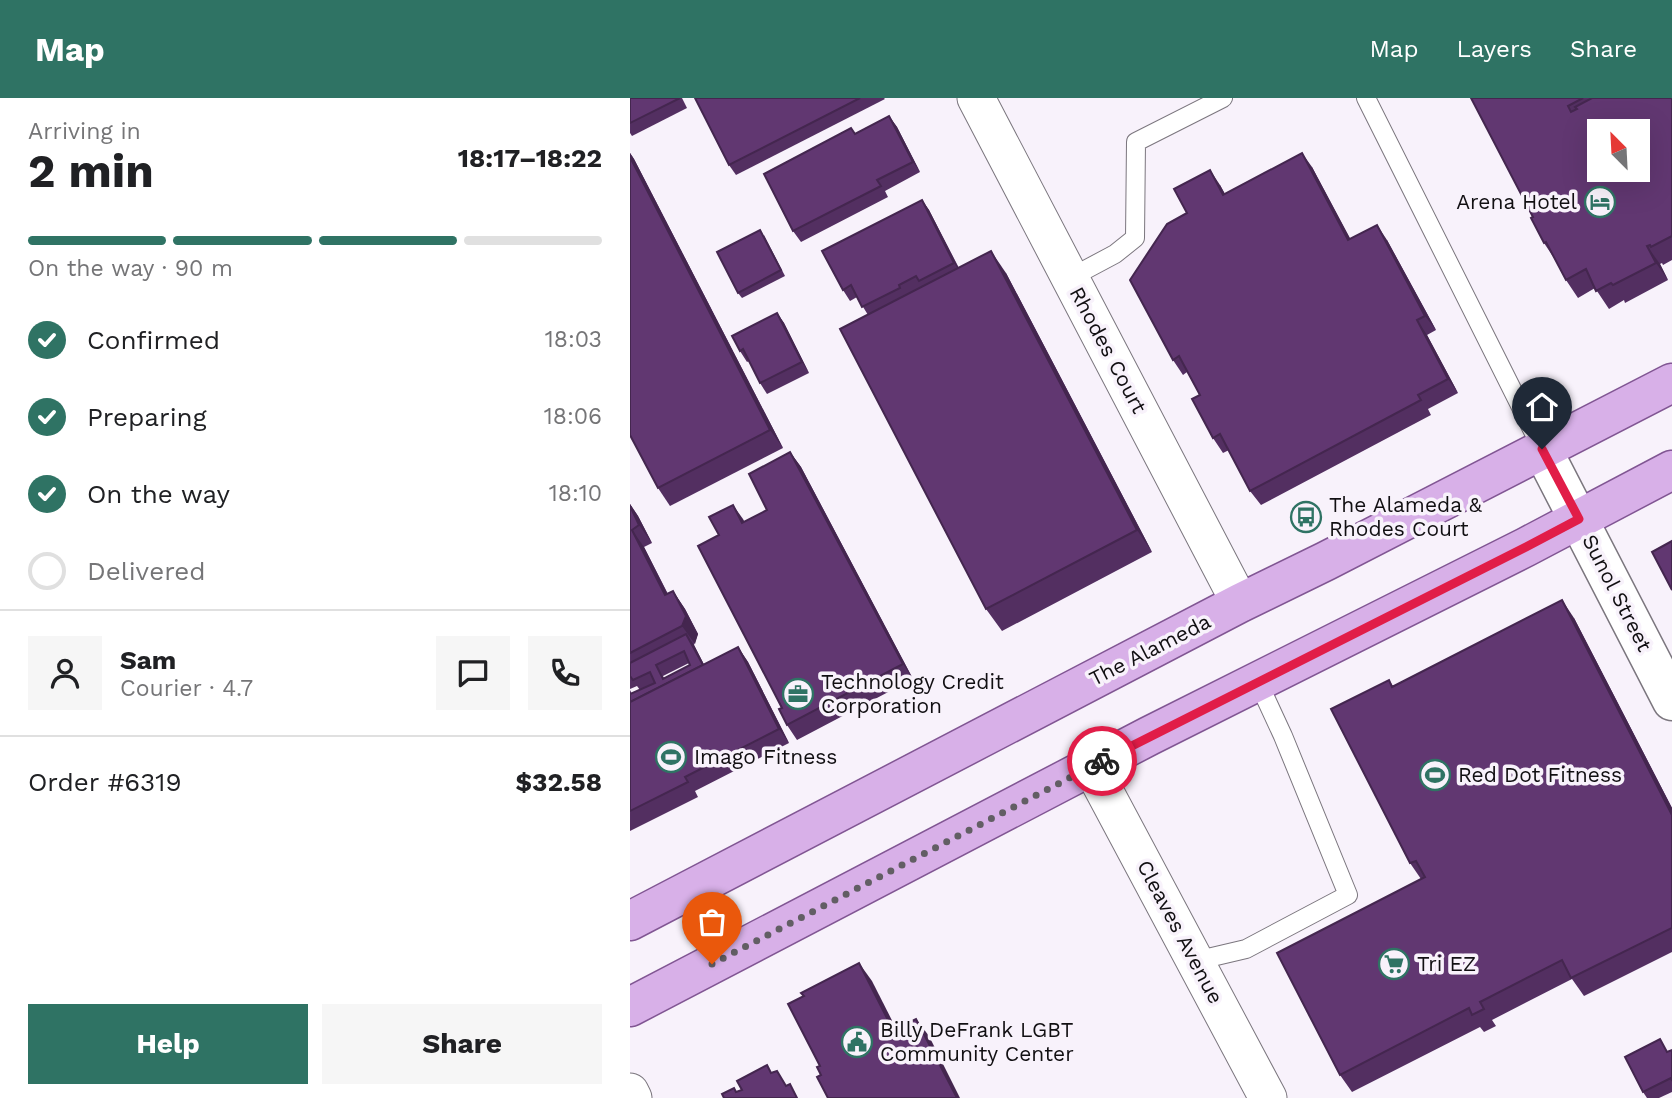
<!DOCTYPE html>
<html lang="en">
<head>
<meta charset="utf-8">
<style>
	:root { --surface:#fff; --page:#f6f6f6; --text:#202124; --muted:#757577; --line:#e0e0e0; --accent:#2f7364 }
	body { margin:0; font-family:"Work Sans",sans-serif; background:var(--page); color:var(--text); height:100vh; display:flex; flex-direction:column; font-size:26px; white-space:nowrap }
	* { box-sizing:border-box; margin:0 }
	p { font-size:23px; color:var(--muted) }
	.icon { flex:none; width:38px; height:38px; fill:none; stroke:currentColor; stroke-width:2; stroke-linecap:round; stroke-linejoin:round }
	.map { position:relative; flex:1; overflow:hidden }
	.sheet { display:flex; flex-direction:column; background:var(--surface); width:630px }
	.sheet>* { flex:none }
	.needle { width:46px; rotate:336deg }
	.buttons { position:absolute; left:957px; top:21px; display:grid; gap:14px }
	.buttons a { display:grid; place-items:center; width:63px; height:63px; border-radius:0px; background:var(--surface); box-shadow:0 7px 28px #0002; font-size:35px }
	.pin { position:absolute; display:grid; place-items:center; width:60px; height:60px; color:#fff; margin:-72px -30px; border-radius:50% 50% 50% 0; rotate:-45deg; box-shadow:0 0 7px #0007 }
	.pin .icon { rotate:45deg }
	.courier { position:absolute; display:grid; place-items:center; width:70px; height:70px; margin:-35px; border:5px solid #e11d48; border-radius:50%; background:#fff; color:#222; box-shadow:0 2px 9px #0007 }
	.headline em { font-style:normal; font-weight:700 }
	.headline div { display:flex; flex-direction:column-reverse }
	.headline { display:flex; align-items:center; justify-content:space-between; height:119px; padding:0 28px }
	h1 { font-size:46px; font-weight:700; line-height:52px }
	.bar { display:grid; grid-template-columns:repeat(4,1fr); gap:10px 7px; align-content:center; height:84px; padding:0 28px }
	.bar i { height:9px; border-radius:5px; background:var(--line) }
	.bar .current { background:var(--accent) }
	.bar p { grid-column:span 4 }
	.line { display:flex; align-items:center; gap:18px; padding:0 28px; border-top:2px solid var(--line) }
	.line div { flex:1 }
	.round { display:grid; place-items:center; flex:none; width:74px; height:74px; border-radius:0px; background:var(--page) }
	ol { padding:0 28px; list-style:none }
	li { display:flex; align-items:center; gap:21px; height:77px }
	li p { margin-inline-start:auto }
	li .icon { padding:7px; border-radius:50%; background:var(--accent); color:#fff; stroke-width:4 }
	li:last-child { color:var(--muted) }
	li i { width:38px; height:38px; border:4px solid var(--line); border-radius:50% }
	.action { display:flex; gap:14px; margin-top:auto; padding:14px 28px }
	.action a { flex:1; height:80px; border-radius:0px; background:var(--accent); color:#fff; font-size:28px; font-weight:700; line-height:80px; text-align:center }
	.action a+a { background:var(--page); color:var(--text) }
	header { display:flex; align-items:center; gap:42px; box-sizing:border-box; height:98px; padding:0 35px; background:var(--accent); color:#fff }
	header strong { font-size:33px }
	nav { display:flex; gap:38px; margin-inline-start:auto; font-size:24px }
	main { display:flex; flex:1; min-height:0 }
	.map>svg:first-child { display:block }
	.lines { fill:none; stroke-linecap:round; stroke-linejoin:round }
	.service-casing { stroke:#7b767e; stroke-width:20 }
	.minor-casing { stroke:#7b767e; stroke-width:39 }
	.tertiary-casing { stroke:#7b767e; stroke-width:41 }
	.primary-casing { stroke:#815693; stroke-width:41 }
	.service { stroke:#fff; stroke-width:18 }
	.minor { stroke:#fff; stroke-width:37 }
	.tertiary { stroke:#fff; stroke-width:38 }
	.primary { stroke:#d8b0e8; stroke-width:38 }
	.wall { fill:#532f61; fill-rule:evenodd }
	.shaded-wall { fill:#44264f }
	.building { fill:#613771; stroke:#44264f; stroke-width:2; fill-rule:evenodd }
	.done { stroke:#625e64; stroke-width:7; stroke-dasharray:0 12.6 }
	.route { stroke:#e11d48; stroke-width:9 }
	.labels { text-anchor:middle; stroke-width:7; stroke-linejoin:round; paint-order:stroke }
	.poi-label { font-size:21px; fill:#110f12; stroke:#f8f2fb; text-anchor:start }
	.street-label { font-size:21px; fill:#110f12; stroke:#f8f2fb }
</style>
</head>
<body>
<header>
<strong>Map</strong>
<nav><a>Map</a><a>Layers</a><a>Share</a></nav>
</header>
<main>
<section class="sheet">
<div class="headline"><div><h1>2 min</h1><p>Arriving in</p></div><em>18:17–18:22</em></div>
<div class="bar"><i class="current"></i><i class="current"></i><i class="current"></i><i></i><p>On the way · 90 m</p></div>
<ol>
<li><svg class="icon" aria-label="check" viewBox="0 0 24 24"><path d="M5 12l5 5 9-10"/></svg>Confirmed<p>18:03</p></li>
<li><svg class="icon" aria-label="check" viewBox="0 0 24 24"><path d="M5 12l5 5 9-10"/></svg>Preparing<p>18:06</p></li>
<li><svg class="icon" aria-label="check" viewBox="0 0 24 24"><path d="M5 12l5 5 9-10"/></svg>On the way<p>18:10</p></li>
<li><i></i>Delivered</li>
</ol>
<div class="line" style="height:126px"><a class="round"><svg class="icon" aria-label="person" viewBox="0 0 24 24"><circle cx="12" cy="8" r="4"/><path d="M4 21q1-7 8-7t8 7"/></svg></a><div><b>Sam</b><p>Courier · 4.7</p></div><a class="round"><svg class="icon" aria-label="chat" viewBox="0 0 24 24"><path d="M4 5h16v11H9l-5 4z"/></svg></a><a class="round"><svg class="icon" aria-label="phone" viewBox="0 0 24 24"><path d="M5 4h4l2 5-3 2q2 4 5 5l2-3 5 2v4C11 20 4 13 5 4z"/></svg></a></div>
<div class="line" style="height:91px"><div>Order #6319</div><b>$32.58</b></div>
<div class="action"><a>Help</a><a>Share</a></div>
</section>
<div class="map">
<svg width="1042" height="1000" viewBox="0 0 1042 1000">
	<rect width="100%" height="100%" fill="#f8f2fb"/>
	<g class="lines">
		<!-- service casing -->
		<g class="service-casing">
			<g id="service">
				<polyline points="736,0 912,351"/>
				<polyline points="440,180 485,156 505,140 506,44 593,0"/>
				<polyline points="565,863 616,851 718,797 653,638 628,584"/>
			</g>
		</g>
		<!-- minor casing -->
		<g class="minor-casing">
			<g id="minor">
				<polyline points="346,0 610,505"/>
				<polyline points="461,668 638,1000"/>
				<polyline points="0,994 3,1000"/>
			</g>
		</g>
		<!-- tertiary casing -->
		<g class="tertiary-casing">
			<polyline id="tertiary" points="912,351 1042,603"/>
		</g>
		<!-- primary casing -->
		<g class="primary-casing">
			<g id="primary">
				<polyline points="0,823 610,505 696,463 1042,285"/>
				<polyline points="0,909 519,638 896,449 1042,372"/>
			</g>
		</g>
		<!-- service -->
		<use href="#service" class="service"/>
		<!-- minor -->
		<use href="#minor" class="minor"/>
		<!-- tertiary -->
		<use href="#tertiary" class="tertiary"/>
		<!-- primary -->
		<use href="#primary" class="primary"/>
	</g>
	<!-- wall -->
	<g class="wall">
		<polygon points="0,0 52,0 57,10 2,38 0,35"/>
		<polygon points="65,0 254,0 255,1 106,77 99,67"/>
		<polygon points="841,0 1042,0 1042,162 1033,167 1032,165 1030,166 1038,182 995,205 994,202 979,211 965,190 948,200 936,182 924,160 914,145 903,119"/>
		<polygon points="259,18 267,29 290,74 255,93 258,99 171,144 163,133 225,36"/>
		<polygon points="0,55 4,61 153,350 40,408 28,390 0,337"/>
		<polygon points="682,69 720,141 757,142 806,232 797,237 828,295 798,311 801,317 631,407 620,393 599,352 593,355 583,340 570,297 557,274 553,277 543,262 557,115 590,87 595,96"/>
		<polygon points="292,102 299,112 329,170 376,175 522,454 372,533 356,511 238,217 227,199 220,203 213,192"/>
		<polygon points="134,137 155,178 112,200 108,195"/>
		<polygon points="147,215 154,225 179,275 137,296 130,285 119,263 117,264 110,253"/>
		<polygon points="160,354 171,369 283,581 167,642 157,627 152,610 114,424 137,412"/>
		<path d="M0,406L8,418L22,445L14,449L38,496L43,493L55,511L68,536L64,547L74,567L108,549L118,564L159,645L65,693L68,699L0,733V592L2,596L10,592L7,588L0,591ZM59,565L60,567L34,580L33,578Z"/>
		<polygon points="944,520 1042,710 1042,854 954,898 942,881 862,922 866,928 854,934 850,929 722,994 710,977 791,781 780,765 759,582 763,588"/>
		<polygon points="1042,952 1042,994 1029,1000 1017,1000 1013,994 1039,954"/>
	</g>
	<!-- shaded-wall -->
	<g class="shaded-wall">
		<polygon points="259,18 267,29 290,74 283,64"/>
		<polygon points="0,55 4,61 153,350 140,332 0,59"/>
		<polygon points="672,55 682,69 729,157 718,142"/>
		<polygon points="580,72 590,87 603,111 593,97"/>
		<polygon points="292,102 299,112 331,175 324,165"/>
		<polygon points="747,127 757,142 806,232 795,218"/>
		<polygon points="1017,148 1030,166 1038,182 1026,165"/>
		<polygon points="361,153 376,175 522,454 507,432"/>
		<polygon points="147,215 154,225 179,275 172,264"/>
		<polygon points="787,222 797,237 828,295 818,281"/>
		<polygon points="160,354 171,369 283,581 273,566"/>
		<polygon points="0,406 8,418 22,445 9,427 0,408"/>
		<polygon points="103,407 113,421 123,439 112,425"/>
		<polygon points="2,432 14,449 47,515 35,497"/>
		<polygon points="43,493 55,511 68,536 65,546 52,528"/>
		<polygon points="932,502 944,520 1042,710 1042,717"/>
		<polygon points="56,536 64,547 82,582 75,571"/>
		<polygon points="108,549 118,564 159,645 149,631"/>
		<polygon points="229,865 242,883 276,950 263,932"/>
		<polygon points="286,921 299,938 330,1000 327,1000"/>
	</g>
	<!-- building -->
	<g class="building">
		<polygon points="0,0 50,0 0,25"/>
		<polygon points="65,0 230,0 99,67"/>
		<path d="M841,0H953L938,8L941,14L947,11L945,9L962,0H1042V138L1021,149L1020,147L1017,148L1026,165L983,187L981,185L966,193L956,171L936,182L916,144L914,145L901,120L903,119ZM970,33H1008V72H970Z"/>
		<polygon points="259,18 283,64 247,82 251,88 163,133 134,76 221,30 225,36"/>
		<polygon points="672,55 718,142 747,127 795,218 787,222 818,281 788,297 791,302 620,393 590,336 583,340 562,301 570,297 549,258 543,262 500,182 537,126 557,115 544,91 580,72 593,97"/>
		<polygon points="0,59 140,332 28,390 0,337"/>
		<polygon points="292,102 324,165 289,183 286,178 269,187 270,190 232,209 221,187 213,192 192,153"/>
		<polygon points="130,132 151,172 108,195 87,154"/>
		<polygon points="361,153 507,432 356,511 210,231"/>
		<polygon points="147,215 172,264 130,285 113,251 110,253 102,238"/>
		<polygon points="160,354 273,566 157,627 149,611 152,610 68,448 89,437 79,419 103,407 112,425 137,412 119,376"/>
		<polygon points="0,408 9,427 2,432 35,497 43,493 56,518 52,528 0,555"/>
		<polygon points="1042,443 1042,492 1022,454"/>
		<polygon points="932,502 1042,717 1042,830 941,880 932,862 850,904 854,911 842,917 839,910 710,977 647,855 795,779 786,763 780,765 701,611 759,582 762,589"/>
		<path d="M56,536L73,567L0,604V596L25,585L20,574L3,582L0,578V565ZM54,553L60,567L33,581L26,567Z"/>
		<polygon points="108,549 149,631 55,679 58,684 0,713 0,604"/>
		<polygon points="229,865 263,932 286,921 327,1000 198,1000 187,979 191,977 187,969 190,968 158,906 174,898 171,895"/>
		<polygon points="1030,941 1037,954 1042,952 1042,983 1041,980 1013,994 995,959"/>
		<polygon points="137,967 141,975 147,973 156,988 160,986 167,1000 94,1000 92,996 104,990 106,994 112,992 107,983"/>
	</g>
	<g class="lines">
		<!-- done -->
		<polyline class="done" points="82,866 472,663"/>
		<!-- route -->
		<polyline class="route" points="472,663 896,449 949,421 912,351"/>
	</g>
	<!-- icons -->
	<defs>
		<g id="hotel-ring" transform="scale(1.575)"><circle r="9.5" fill="#f8f2fb" stroke="#2f7364" stroke-width="1.5"/><path d="M-6-4.5h1.5V1H6V5H4.5V3h-9V5H-6ZM-4 0a1.8 1.8 0 1 1 3.6 0ZM.5 0V-2.5h3Q6-2.5 6 0Z" fill="#2f7364"/></g>
		<g id="bus-ring" transform="scale(1.575)"><circle r="9.5" fill="#f8f2fb" stroke="#2f7364" stroke-width="1.5"/><path d="M-5-6H5V4H4V6H2V4H-2V6H-4V4H-5ZM-3.5-4V0h7V-4ZM-3.5 1.2v1.5H-2V1.2ZM2 1.2v1.5H3.5V1.2Z" fill="#2f7364"/></g>
		<g id="office-ring" transform="scale(1.575)"><circle r="9.5" fill="#f8f2fb" stroke="#2f7364" stroke-width="1.5"/><path d="M-6-3h4V-5.5h4V-3h4V5H-6ZM-1-4.5V-3h2v-1.5ZM-6 0V1H6V0Z" fill="#2f7364"/></g>
		<g id="stadium-ring" transform="scale(1.575)"><circle r="9.5" fill="#f8f2fb" stroke="#2f7364" stroke-width="1.5"/><path d="M0-5a6.5 5 0 1 0 0 10a6.5 5 0 1 0 0-10ZM-3.5-1.8h7v3.6h-7Z" fill="#2f7364"/></g>
		<g id="supermarket-ring" transform="scale(1.575)"><circle r="9.5" fill="#f8f2fb" stroke="#2f7364" stroke-width="1.5"/><path d="M-6-5.5h2.5l.6 2H6L4.5 2H-2.5L-4.4-4H-6ZM-1.5 3.2a1.3 1.3 0 1 0 .1 0ZM3 3.2a1.3 1.3 0 1 0 .1 0Z" fill="#2f7364"/></g>
		<g id="civic-ring" transform="scale(1.575)"><circle r="9.5" fill="#f8f2fb" stroke="#2f7364" stroke-width="1.5"/><path d="M-.6-6.5H3V-4.5H.6V-3L4-1V1h2V6H-6V1h2V-1L-.6-3ZM-1.2 2.5V6h2.4V2.5Z" fill="#2f7364"/></g>
	</defs>
	<g fill-rule="evenodd">
		<use href="#hotel-ring" x="970" y="104"/>
		<use href="#bus-ring" x="676" y="419"/>
		<use href="#office-ring" x="168" y="596"/>
		<use href="#stadium-ring" x="41" y="659"/>
		<use href="#stadium-ring" x="805" y="677"/>
		<use href="#supermarket-ring" x="764" y="866"/>
		<use href="#civic-ring" x="227" y="944"/>
	</g>
	<g class="labels">
		<!-- poi labels -->
		<g class="poi-label">
			<text x="947" y="111" text-anchor="end">Arena Hotel</text>
			<text x="699" y="414">The Alameda &amp;<tspan x="699" dy="24">Rhodes Court</tspan></text>
			<text x="191" y="591">Technology Credit<tspan x="191" dy="24">Corporation</tspan></text>
			<text x="64" y="666">Imago Fitness</text>
			<text x="828" y="684">Red Dot Fitness</text>
			<text x="787" y="873">Tri EZ</text>
			<text x="250" y="939">Billy DeFrank LGBT<tspan x="250" dy="24">Community Center</tspan></text>
		</g>
		<!-- street labels -->
		<g class="street-label">
			<text transform="translate(478 252) rotate(62)" y="7">Rhodes Court</text>
			<text transform="translate(987 495) rotate(63)" y="7">Sunol Street</text>
			<text transform="translate(520 552) rotate(-27)" y="7">The Alameda</text>
			<text transform="translate(550 834) rotate(62)" y="7">Cleaves Avenue</text>
		</g>
	</g>
</svg>
<div class="buttons">
<a><svg class="needle" viewBox="-14 -14 28 28"><path d="M0-13l5 13h-10z" fill="#e53935"/><path d="M0 13l5-13h-10z" fill="#757577"/></svg></a>
</div>
<div class="pin" style="left:82px;top:866px;background:#ea580c"><svg class="icon" aria-label="bag" viewBox="0 0 24 24"><path d="M5 8h14l-1 12H6zM9 8a3 3 0 0 1 6 0"/></svg></div>
<div class="pin" style="left:912px;top:351px;background:#1f2937"><svg class="icon" aria-label="home" viewBox="0 0 24 24"><path d="M3 11l9-7 9 7M6 9v11h12V9"/></svg></div>
<div class="courier" style="left:472px;top:663px"><svg class="icon" aria-label="bike" viewBox="0 0 24 24"><circle cx="6" cy="16" r="4"/><circle cx="18" cy="16" r="4"/><path d="M6 16l4-8h5l3 8M10 8l3 8H6M13 5h3"/></svg></div>
</div>
</main>
</body>
</html>
